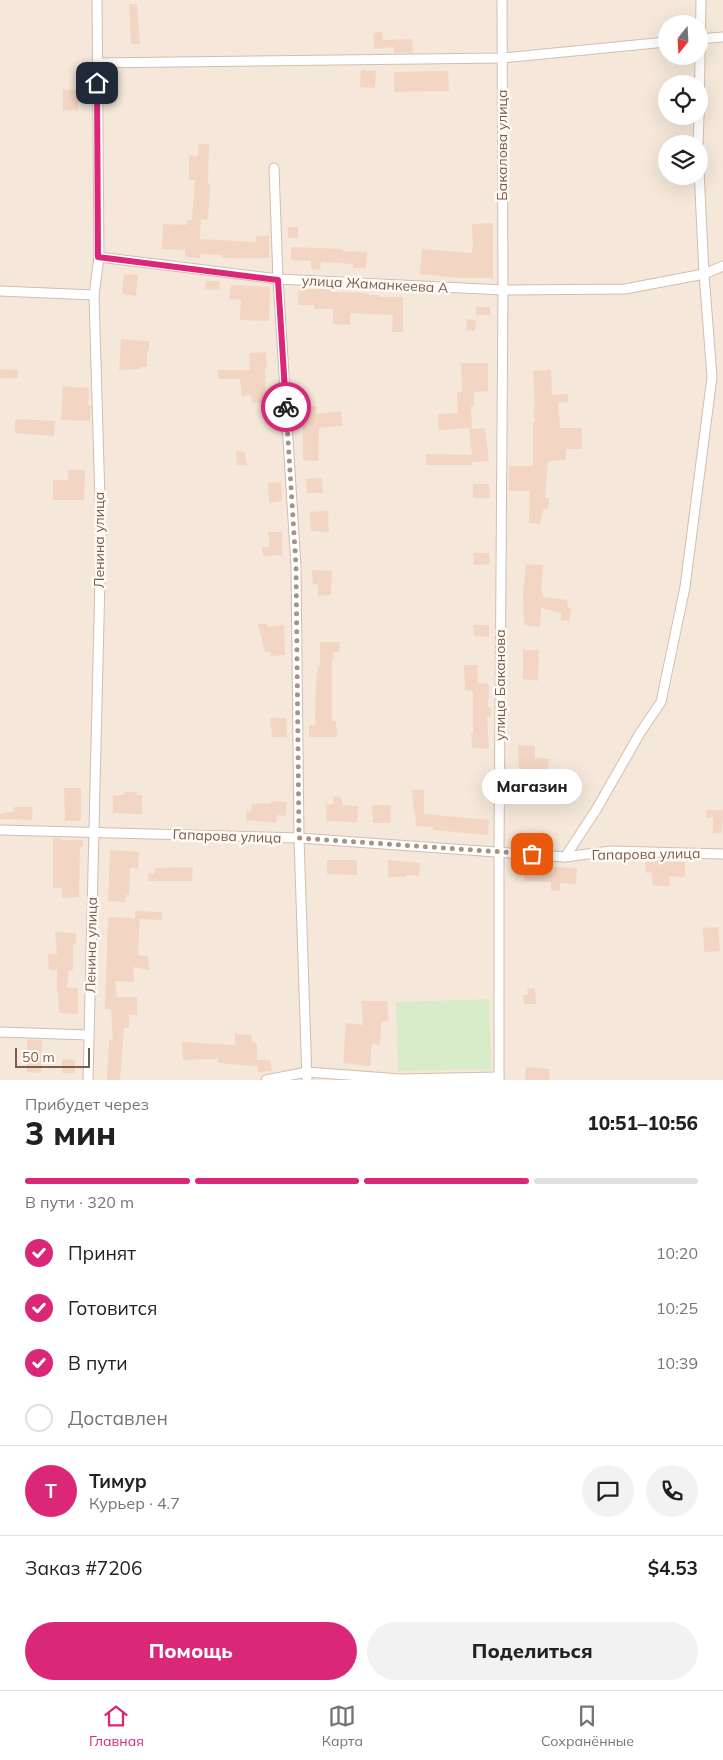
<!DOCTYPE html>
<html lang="ru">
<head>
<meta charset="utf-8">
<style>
	:root { --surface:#fff; --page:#f2f2f2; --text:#202124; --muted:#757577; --line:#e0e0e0; --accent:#db2777 }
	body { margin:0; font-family:Mulish,sans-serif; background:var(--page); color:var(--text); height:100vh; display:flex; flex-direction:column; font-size:19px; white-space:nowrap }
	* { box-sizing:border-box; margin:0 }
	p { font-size:16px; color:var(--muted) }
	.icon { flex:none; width:28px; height:28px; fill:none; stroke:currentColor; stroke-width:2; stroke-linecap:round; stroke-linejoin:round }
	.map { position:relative; height:1080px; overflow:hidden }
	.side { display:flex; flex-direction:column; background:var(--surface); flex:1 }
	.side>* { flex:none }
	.needle { width:32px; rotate:198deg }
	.controls { position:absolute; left:658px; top:15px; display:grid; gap:10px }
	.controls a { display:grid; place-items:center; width:50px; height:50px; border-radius:50%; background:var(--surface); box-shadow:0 5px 20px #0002; font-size:25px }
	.scale { position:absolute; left:15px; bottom:12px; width:75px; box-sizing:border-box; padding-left:5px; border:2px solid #7a5c4d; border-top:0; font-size:14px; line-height:18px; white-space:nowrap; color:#7a5c4d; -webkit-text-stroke:4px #fffaf3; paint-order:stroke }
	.pin { position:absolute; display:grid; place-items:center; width:42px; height:42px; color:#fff; margin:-21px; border-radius:10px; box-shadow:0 2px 8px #0006 }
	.courier { position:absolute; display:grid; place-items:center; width:50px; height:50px; margin:-25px; border:4px solid #db2777; border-radius:50%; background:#fff; color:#222; box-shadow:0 1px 6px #0007 }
	.bubble { position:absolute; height:35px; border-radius:18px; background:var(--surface); box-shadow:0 5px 20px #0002; font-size:16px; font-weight:800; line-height:35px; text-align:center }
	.summary em { font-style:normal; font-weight:800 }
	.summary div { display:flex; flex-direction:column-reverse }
	.summary { display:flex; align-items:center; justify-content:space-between; height:85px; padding:0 25px }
	h1 { font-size:32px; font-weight:800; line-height:38px }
	.bar { display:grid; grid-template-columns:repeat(4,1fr); gap:8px 5px; align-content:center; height:60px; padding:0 25px }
	.bar i { height:6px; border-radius:4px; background:var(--line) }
	.bar .on { background:var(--accent) }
	.bar p { grid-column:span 4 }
	.line { display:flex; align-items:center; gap:12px; padding:0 25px; border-top:1px solid var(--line) }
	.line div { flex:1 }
	.round { display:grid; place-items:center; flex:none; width:52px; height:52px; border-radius:26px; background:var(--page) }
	ol { padding:0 25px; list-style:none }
	li { display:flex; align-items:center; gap:15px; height:55px }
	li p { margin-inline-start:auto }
	li .icon { padding:5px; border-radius:50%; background:var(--accent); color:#fff; stroke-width:4 }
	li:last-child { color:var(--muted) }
	li i { width:28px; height:28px; border:2px solid var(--line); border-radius:50% }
	.primary-button { display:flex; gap:10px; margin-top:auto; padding:10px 25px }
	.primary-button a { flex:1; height:58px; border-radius:30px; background:var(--accent); color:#fff; font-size:20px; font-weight:800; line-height:58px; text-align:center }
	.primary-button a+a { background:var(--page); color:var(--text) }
	.menu { display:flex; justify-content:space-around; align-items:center; height:70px; border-top:1px solid var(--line); background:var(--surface); font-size:14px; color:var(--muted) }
	.menu a { display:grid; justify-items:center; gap:2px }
	.menu .on { color:var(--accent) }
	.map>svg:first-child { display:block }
	.residential { fill:#f5e8da; fill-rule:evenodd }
	.green { fill:#d8ecc9 }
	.building { fill:#f3d5c3 }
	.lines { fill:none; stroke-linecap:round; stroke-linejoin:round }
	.street-casing { stroke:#d1beb0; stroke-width:11 }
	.street { stroke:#fff; stroke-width:9 }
	.done { stroke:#a89285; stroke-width:5; stroke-dasharray:0 9 }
	.route { stroke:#db2777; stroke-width:6 }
	.labels { text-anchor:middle; stroke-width:5; stroke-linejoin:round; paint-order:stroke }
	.street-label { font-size:14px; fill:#7a5c4d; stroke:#fffaf3 }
</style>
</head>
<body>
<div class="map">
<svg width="723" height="1080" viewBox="0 0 723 1080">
	<rect width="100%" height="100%" fill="#fdf6ec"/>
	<!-- residential -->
	<path class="residential" d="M0,0H723V1080H0ZM666,24H699V56H666ZM666,84H699V116H666ZM666,144H699V176H666Z"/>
	<!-- green -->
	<polygon class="green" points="489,999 491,1069 398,1071 396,1002"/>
	<!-- building -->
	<g class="building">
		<polygon points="129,4 137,4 140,44 131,44"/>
		<polygon points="382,32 383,40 412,39 413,53 394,53 394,47 374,49 373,33"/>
		<polygon points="361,70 376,71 375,88 360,87"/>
		<polygon points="448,71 449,91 394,92 394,72"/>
		<polygon points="63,90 79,90 78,111 63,110"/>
		<polygon points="199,144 209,144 208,184 210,184 208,220 201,219 200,239 256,242 256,236 269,235 269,258 222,258 222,255 200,254 200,258 185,257 185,250 162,249 163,224 186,225 187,220 192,220 195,180 189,180 189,155 198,156"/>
		<polygon points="493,223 493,278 459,278 420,274 422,249 472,253 472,248 473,248 472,224"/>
		<rect x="288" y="227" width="10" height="11"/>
		<polygon points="291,247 342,249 342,251 367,252 366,268 353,268 353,264 321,262 320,270 311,269 311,261 291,260"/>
		<polygon points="124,274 138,275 136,296 122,294"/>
		<polygon points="206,281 220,281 219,290 205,289"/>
		<polygon points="231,285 270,287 269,321 240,320 241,300 229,299"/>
		<polygon points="321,288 333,288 333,292 369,293 369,295 379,295 379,297 403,297 403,332 392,332 393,315 350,313 350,325 333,324 333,309 314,309 314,305 298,305 299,289 321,289"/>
		<rect x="476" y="307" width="14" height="8"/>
		<polygon points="467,319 476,320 475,331 466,330"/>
		<polygon points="121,339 149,341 149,351 147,351 147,367 140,367 140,369 119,370"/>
		<polygon points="266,352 267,367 265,367 266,402 252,403 251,395 242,396 240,379 218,379 218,370 250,370 249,353"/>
		<polygon points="461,363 488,363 488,391 474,392 474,406 471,406 472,428 439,430 438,414 458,413 457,392 462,391"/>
		<polygon points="0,369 18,370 18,378 0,378"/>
		<polygon points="551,370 552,395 568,394 568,402 558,403 560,428 582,428 582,449 566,449 566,460 548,461 545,498 549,498 548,509 543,509 540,524 529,523 530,491 509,491 509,466 533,466 533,422 535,422 533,407 535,407 533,371"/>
		<polygon points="63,386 89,388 88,405 91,405 90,421 61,420"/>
		<polygon points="316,406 316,414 341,411 343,426 319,428 318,461 303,460 303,428 301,428 300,407"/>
		<polygon points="15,419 55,421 54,436 15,433"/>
		<polygon points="485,428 489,461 472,462 472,465 426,465 426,454 472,455 469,429"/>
		<polygon points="236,451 245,452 247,465 237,465"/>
		<polygon points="68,470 85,470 84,500 53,500 53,480 68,480"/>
		<polygon points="322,478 323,493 307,493 306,479"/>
		<polygon points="281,482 282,501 269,503 268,483"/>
		<polygon points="473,484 489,484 490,498 473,498"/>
		<polygon points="328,511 329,532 311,531 310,512"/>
		<polygon points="268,532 282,532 282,555 263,556 262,547 270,547"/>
		<polygon points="473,553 489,553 490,564 474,565"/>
		<polygon points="526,564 543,565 541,593 543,593 543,597 567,600 568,608 572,607 569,621 561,621 561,613 541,608 540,627 524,625 523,592"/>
		<polygon points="312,570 332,571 331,595 318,596 318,584 313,585"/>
		<polygon points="258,624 267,624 267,627 284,625 285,655 271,656 271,652 265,652"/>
		<polygon points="473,625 489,625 489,637 474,636"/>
		<polygon points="320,642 340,642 339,652 333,652 334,659 332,659 332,721 336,721 337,737 309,737 309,725 315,726 316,680 318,666 320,666"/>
		<polygon points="523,650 539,650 538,681 523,679"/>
		<polygon points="464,665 477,665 478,683 489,684 488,707 491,708 491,716 487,717 489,749 472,748 471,733 473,734 473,691 465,690"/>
		<polygon points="270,718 286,718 287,737 272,737"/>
		<polygon points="518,745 535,746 535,758 549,759 547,778 511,777 511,769 519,770"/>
		<polygon points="64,788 81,788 81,821 65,821"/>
		<polygon points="412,790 424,790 424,814 489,820 488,835 433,830 433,827 416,826 415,811 414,811"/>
		<polygon points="124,792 137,792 135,795 142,795 142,814 113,813 113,795 125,795"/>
		<polygon points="333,796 341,797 343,805 358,806 357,822 327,821 326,805 334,804"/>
		<polygon points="271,801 287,802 286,816 277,815 276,823 246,820 247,811 251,812 252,804 256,805 256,803 271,804"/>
		<polygon points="372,805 390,805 391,823 373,823"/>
		<polygon points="14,807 33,807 32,820 0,819 0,814 14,811"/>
		<polygon points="706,810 723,810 722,833 713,833 713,818 707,818"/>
		<polygon points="53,838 61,838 61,840 83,840 83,847 80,847 79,897 62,898 62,888 53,888"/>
		<polygon points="110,850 139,852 138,869 130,868 129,895 126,895 125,902 108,901"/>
		<polygon points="651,859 659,859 659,861 670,862 685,862 685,877 669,876 670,886 653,886 652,874 651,872 646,873 645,862 651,862"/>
		<polygon points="327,860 357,860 357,875 327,874"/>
		<polygon points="388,860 420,863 419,876 406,875 406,877 388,877"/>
		<polygon points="524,866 577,868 576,884 560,883 560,891 551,890 551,882 524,881"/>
		<polygon points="193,867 192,881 148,881 148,873 154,874 155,868"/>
		<polygon points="135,911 162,912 162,920 140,919 138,955 148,956 149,970 133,967 134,982 115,981 117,997 137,997 137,1015 129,1015 129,1028 124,1028 120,1080 107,1080 109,1040 113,1041 111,1009 105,1009 108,917 135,918"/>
		<polygon points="718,927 720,951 704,952 703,928"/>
		<polygon points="55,932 76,933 76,944 73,944 73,970 69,970 67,987 78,988 78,1014 59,1013 58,993 57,993 57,970 49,970 48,954 57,954"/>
		<polygon points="535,988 536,1004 524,1004 523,995 528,995 527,989"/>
		<polygon points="361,1001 387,1001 389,1021 381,1022 380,1045 372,1044 370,1066 343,1063 346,1023 363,1025"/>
		<polygon points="235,1034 252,1035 251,1042 257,1043 257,1066 218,1063 218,1059 183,1060 182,1042 235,1045"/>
		<polygon points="27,1039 42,1040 41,1073 27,1072"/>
		<polygon points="62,1059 75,1060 75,1073 62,1073"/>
		<polygon points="257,1060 270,1060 272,1071 258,1072"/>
		<polygon points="526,1067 550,1069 549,1080 525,1080"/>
	</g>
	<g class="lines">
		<!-- street casing -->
		<g class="street-casing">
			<g id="street">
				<polyline points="699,39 723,37"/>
				<polyline points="97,63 502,58 666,42"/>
				<polyline points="699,116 701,0"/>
				<polyline points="698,144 699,116"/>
				<polyline points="274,168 278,279 296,567 299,838 307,1080"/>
				<polyline points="99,257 278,279 503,290 625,289 704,274 723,266"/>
				<polyline points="0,291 94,295"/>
				<polyline points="0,830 299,838 565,857 611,851 723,854"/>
				<polyline points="565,857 596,810 640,733 661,702 685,587 712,377 704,274 699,170"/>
				<polyline points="0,1032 89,1035"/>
				<polyline points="88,1080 101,536 94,295 99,257 97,0"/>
				<polyline points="266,1080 307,1072 401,1079 499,1077"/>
				<polyline points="499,1080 499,851 503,290 502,0"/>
			</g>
		</g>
		<!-- street -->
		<use href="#street" class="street"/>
	</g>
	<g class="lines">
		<!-- done -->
		<polyline class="done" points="286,407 296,566 299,838 532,854"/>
		<!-- route -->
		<polyline class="route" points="97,83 98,257 278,280 286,407"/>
	</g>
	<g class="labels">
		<!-- street labels -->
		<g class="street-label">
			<text transform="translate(502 145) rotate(-90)" y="5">Бакалова улица</text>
			<text transform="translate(375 284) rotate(3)" y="5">улица Жаманкеева А</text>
			<text transform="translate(99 540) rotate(-90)" y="5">Ленина улица</text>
			<text transform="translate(500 685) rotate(-90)" y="5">улица Баканова</text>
			<text transform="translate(227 836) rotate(2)" y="5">Гапарова улица</text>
			<text transform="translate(646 854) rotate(-1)" y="5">Гапарова улица</text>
			<text transform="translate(91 945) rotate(-89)" y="5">Ленина улица</text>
		</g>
	</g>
</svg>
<div class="controls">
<a><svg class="needle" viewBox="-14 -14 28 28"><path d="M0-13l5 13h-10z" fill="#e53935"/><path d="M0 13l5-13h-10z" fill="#757577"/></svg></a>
<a><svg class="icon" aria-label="locate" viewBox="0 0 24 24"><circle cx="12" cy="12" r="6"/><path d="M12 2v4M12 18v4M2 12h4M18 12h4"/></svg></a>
<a><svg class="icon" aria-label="layers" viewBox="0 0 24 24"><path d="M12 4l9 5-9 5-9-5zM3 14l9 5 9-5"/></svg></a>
</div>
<div class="scale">50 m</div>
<div class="pin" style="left:532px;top:854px;background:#ea580c"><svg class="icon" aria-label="bag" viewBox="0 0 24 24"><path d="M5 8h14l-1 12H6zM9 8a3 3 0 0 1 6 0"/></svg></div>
<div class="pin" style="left:97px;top:83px;background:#1f2937"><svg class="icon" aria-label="home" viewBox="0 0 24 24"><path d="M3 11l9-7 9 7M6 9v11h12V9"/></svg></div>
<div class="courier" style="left:286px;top:407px"><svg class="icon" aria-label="bike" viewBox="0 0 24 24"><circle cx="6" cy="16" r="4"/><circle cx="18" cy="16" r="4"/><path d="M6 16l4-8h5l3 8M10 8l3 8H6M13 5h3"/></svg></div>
<div class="bubble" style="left:482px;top:769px;width:100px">Магазин</div>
</div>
<section class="side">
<div class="summary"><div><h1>3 мин</h1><p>Прибудет через</p></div><em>10:51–10:56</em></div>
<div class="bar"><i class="on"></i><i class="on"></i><i class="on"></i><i></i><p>В пути · 320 m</p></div>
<ol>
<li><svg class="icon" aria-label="check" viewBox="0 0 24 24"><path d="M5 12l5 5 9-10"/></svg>Принят<p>10:20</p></li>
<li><svg class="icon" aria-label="check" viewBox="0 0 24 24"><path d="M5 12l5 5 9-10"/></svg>Готовится<p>10:25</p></li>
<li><svg class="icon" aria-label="check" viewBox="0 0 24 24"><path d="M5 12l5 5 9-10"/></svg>В пути<p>10:39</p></li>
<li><i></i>Доставлен</li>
</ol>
<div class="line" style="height:90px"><b class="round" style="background:var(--accent);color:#fff">Т</b><div><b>Тимур</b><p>Курьер · 4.7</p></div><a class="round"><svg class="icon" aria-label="chat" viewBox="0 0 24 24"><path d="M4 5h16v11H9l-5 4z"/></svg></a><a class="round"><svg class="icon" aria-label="phone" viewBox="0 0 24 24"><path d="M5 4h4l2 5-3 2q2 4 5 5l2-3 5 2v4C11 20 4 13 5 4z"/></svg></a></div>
<div class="line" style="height:65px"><div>Заказ #7206</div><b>$4.53</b></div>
<div class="primary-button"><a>Помощь</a><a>Поделиться</a></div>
</section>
<nav class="menu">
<a class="on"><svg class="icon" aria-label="home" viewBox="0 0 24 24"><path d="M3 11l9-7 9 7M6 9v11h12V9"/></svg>Главная</a>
<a><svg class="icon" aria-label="map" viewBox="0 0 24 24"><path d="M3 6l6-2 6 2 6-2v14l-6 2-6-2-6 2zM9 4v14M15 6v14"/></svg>Карта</a>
<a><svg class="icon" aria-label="saved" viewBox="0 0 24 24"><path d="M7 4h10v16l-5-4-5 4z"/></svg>Сохранённые</a>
</nav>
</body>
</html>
